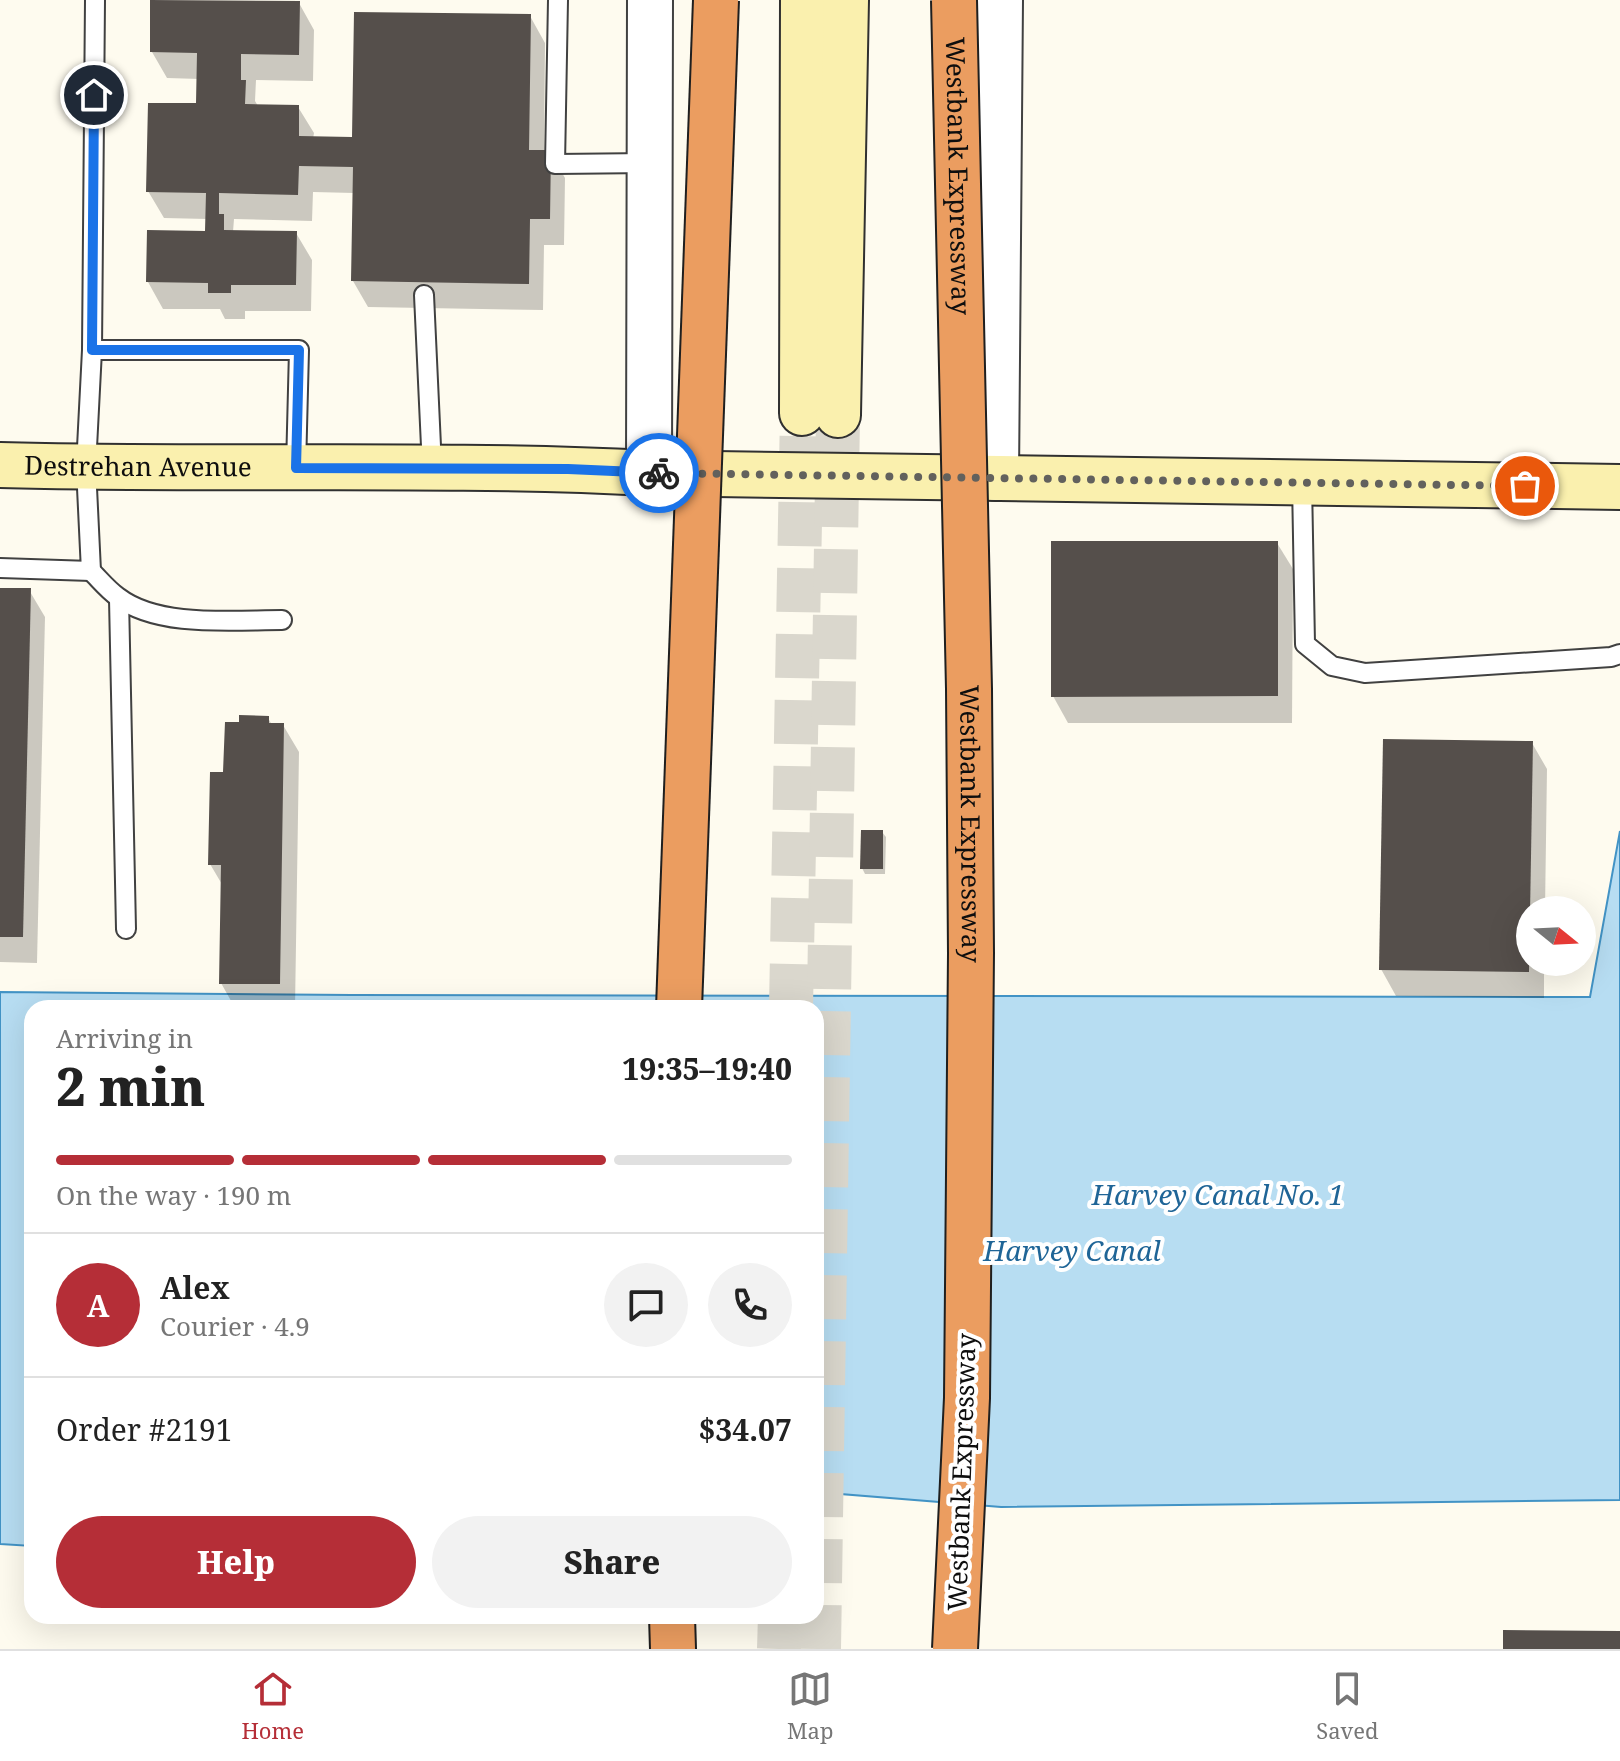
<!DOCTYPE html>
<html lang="en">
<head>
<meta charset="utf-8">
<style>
	:root { --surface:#fff; --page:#f2f2f2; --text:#222; --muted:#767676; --line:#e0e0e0; --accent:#b52e37 }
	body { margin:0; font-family:"Noto Serif",serif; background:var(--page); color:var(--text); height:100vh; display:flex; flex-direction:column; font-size:30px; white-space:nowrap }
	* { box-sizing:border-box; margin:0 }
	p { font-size:26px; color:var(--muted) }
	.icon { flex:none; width:44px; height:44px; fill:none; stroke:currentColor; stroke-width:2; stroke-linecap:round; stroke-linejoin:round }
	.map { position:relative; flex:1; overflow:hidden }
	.panel { position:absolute; left:24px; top:1000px; width:800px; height:624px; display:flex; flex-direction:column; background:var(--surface); border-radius:24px; box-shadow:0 8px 32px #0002 }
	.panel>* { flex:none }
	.needle { width:52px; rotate:108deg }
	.controls { position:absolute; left:1516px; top:896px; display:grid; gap:16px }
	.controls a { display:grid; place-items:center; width:80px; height:80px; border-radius:50%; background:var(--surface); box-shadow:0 8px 32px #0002; font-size:40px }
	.pin { position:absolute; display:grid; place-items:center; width:68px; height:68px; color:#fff; margin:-34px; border:4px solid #fff; border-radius:50%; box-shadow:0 2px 8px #0007 }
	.courier { position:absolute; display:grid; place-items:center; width:80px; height:80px; margin:-40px; border:6px solid #1a73e8; border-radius:50%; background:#fff; color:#222; box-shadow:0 2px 10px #0007 }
	.summary em { font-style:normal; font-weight:800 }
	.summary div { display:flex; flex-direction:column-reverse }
	.summary { display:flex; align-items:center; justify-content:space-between; height:136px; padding:0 32px }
	h1 { font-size:52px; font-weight:800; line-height:60px }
	.bar { display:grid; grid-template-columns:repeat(4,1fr); gap:12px 8px; align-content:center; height:96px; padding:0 32px }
	.bar i { height:10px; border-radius:6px; background:var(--line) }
	.bar .selected { background:var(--accent) }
	.bar p { grid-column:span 4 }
	.line { display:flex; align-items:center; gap:20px; padding:0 32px; border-top:2px solid var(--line) }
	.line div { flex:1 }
	.round { display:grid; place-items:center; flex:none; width:84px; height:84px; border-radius:42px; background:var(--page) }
	.primary-button { display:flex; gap:16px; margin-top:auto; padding:16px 32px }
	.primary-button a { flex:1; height:92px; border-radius:48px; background:var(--accent); color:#fff; font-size:32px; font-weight:800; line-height:92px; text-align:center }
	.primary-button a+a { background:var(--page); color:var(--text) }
	.menu { display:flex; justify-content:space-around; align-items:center; height:112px; border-top:2px solid var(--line); background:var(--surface); font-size:22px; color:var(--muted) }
	.menu a { display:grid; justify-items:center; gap:4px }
	.menu .selected { color:var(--accent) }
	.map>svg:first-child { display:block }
	.water { fill:#b7ddf2; stroke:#4293c5; stroke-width:2 }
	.shadow { fill:#0003 }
	.building { fill:#554f4b }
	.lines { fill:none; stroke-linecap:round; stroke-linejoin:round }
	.secondary-tunnel { stroke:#dad7cd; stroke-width:44; stroke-dasharray:44 22; stroke-linecap:butt }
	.service-casing { stroke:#414141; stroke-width:22 }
	.tertiary-casing { stroke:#414141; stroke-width:48 }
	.secondary-casing { stroke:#303030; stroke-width:48 }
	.motorway-casing { stroke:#1f1f1f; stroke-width:48 }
	.service { stroke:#fff; stroke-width:18 }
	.tertiary { stroke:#fff; stroke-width:44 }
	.secondary { stroke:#faf0ae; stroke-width:44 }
	.motorway { stroke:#eb9d60; stroke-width:44 }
	.motorway-bridge-casing { stroke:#1f1f1f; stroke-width:48; stroke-linecap:butt }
	.motorway-bridge { stroke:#eb9d60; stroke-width:44 }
	.done { stroke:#62615d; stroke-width:8; stroke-dasharray:0 14.4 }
	.route { stroke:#1a73e8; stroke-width:10 }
	.labels { text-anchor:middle; stroke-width:8; stroke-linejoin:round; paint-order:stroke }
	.street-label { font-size:26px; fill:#0e0e0e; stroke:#fff }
	.water-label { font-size:28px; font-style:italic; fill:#1f6597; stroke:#fff }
</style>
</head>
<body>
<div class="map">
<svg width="1620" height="1649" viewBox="0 0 1620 1649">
	<rect width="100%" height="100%" fill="#fefbef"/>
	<!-- water -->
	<polygon class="water" points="1620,831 1620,1500 1001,1507 816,1492 816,1008 32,1008 32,1546 0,1544 0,992 352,995 1590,997"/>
	<!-- shadow -->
	<g class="shadow">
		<polygon points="299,3 314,30 313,81 256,80 255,101 258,106 298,107 314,133 313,139 354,139 530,16 545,43 544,152 550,152 565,178 564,245 544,245 543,310 368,307 353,281 354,193 313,192 312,221 234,219 233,232 296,233 312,260 311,311 245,311 245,319 225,319 220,309 163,309 148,282 207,233 207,219 164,218 148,191 198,105 199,79 167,78 152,52"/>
		<polygon points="1277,543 1293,569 1292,723 1068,723 1053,696"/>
		<polygon points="0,590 29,590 45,617 37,963 0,962"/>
		<polygon points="268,718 272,725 283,725 299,752 295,1008 235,1008 221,983 223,886 210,864 225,774 241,724"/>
		<polygon points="1532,743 1547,769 1545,910 1530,910 1530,962 1544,962 1544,998 1396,996 1381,969"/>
		<polygon points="882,832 886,837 885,874 865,874 862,868"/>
	</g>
	<!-- building -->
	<g class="building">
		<polygon points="150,0 300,1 299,55 241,54 241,80 246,80 245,104 299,105 299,136 352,137 354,12 531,14 529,150 551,150 550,219 530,219 529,284 351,281 353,167 299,166 298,195 219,193 219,214 224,214 224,230 297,231 296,285 231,285 231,293 208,293 208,283 146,282 147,230 205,231 206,193 146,192 148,103 196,103 197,53 150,52"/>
		<polygon points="1051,541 1278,541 1278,696 1051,697"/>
		<polygon points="0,588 31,588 23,937 0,937"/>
		<polygon points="239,715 269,716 269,723 284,723 280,984 219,984 221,865 208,865 210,772 223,772 225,722 239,722"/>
		<polygon points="1383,739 1533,741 1529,972 1379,970"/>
		<polygon points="861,830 883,830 883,869 860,869"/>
		<polygon points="1503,1630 1620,1631 1620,1649 1503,1649"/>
	</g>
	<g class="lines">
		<!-- secondary-tunnel -->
		<g class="secondary-tunnel">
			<polyline points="791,1008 802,413"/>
			<polyline points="779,1649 780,1616"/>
			<polyline points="819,1649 838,415"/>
		</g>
		<!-- service casing -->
		<g class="service-casing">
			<g id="service">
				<polyline points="558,0 555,164 650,163"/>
				<polyline points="424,295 432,468"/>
				<polyline points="92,350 95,0"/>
				<polyline points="1302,483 1305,644 1332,666 1365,673 1611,657 1620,654"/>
				<polyline points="0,568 91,571 86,467 92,350 299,350 296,468"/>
				<path d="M91,571C100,580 108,590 118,597C158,628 234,620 282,620"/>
				<polyline points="119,599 126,929"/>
			</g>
		</g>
		<!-- tertiary casing -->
		<g class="tertiary-casing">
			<g id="tertiary">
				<polyline points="649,473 650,0"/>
				<polyline points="996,478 1000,0"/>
			</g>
		</g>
		<!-- secondary casing -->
		<g class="secondary-casing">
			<g id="secondary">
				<polyline points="802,413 803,0"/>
				<polyline points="838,415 846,0"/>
				<path id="s1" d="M0,465C216,471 433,462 649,473L1620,487"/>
			</g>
		</g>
		<!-- motorway casing -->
		<g class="motorway-casing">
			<polyline id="motorway" points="672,1616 673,1649"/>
		</g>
		<!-- service -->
		<use href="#service" class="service"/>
		<!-- tertiary -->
		<use href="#tertiary" class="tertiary"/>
		<!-- secondary -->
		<use href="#secondary" class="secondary"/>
		<!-- motorway -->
		<use href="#motorway" class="motorway"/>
		<!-- motorway-bridge casing -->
		<g class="motorway-bridge-casing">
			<g id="motorway-bridge">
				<path id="s2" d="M954,0L969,689L971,953L967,1398L955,1649"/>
				<polyline points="679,1008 716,0"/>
			</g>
		</g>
		<!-- motorway-bridge -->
		<use href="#motorway-bridge" class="motorway-bridge"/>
	</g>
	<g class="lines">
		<!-- done -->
		<polyline class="done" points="659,473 1525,486"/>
		<!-- route -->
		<polyline class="route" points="94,95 92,350 299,350 296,468 568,469 659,473"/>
	</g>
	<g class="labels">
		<!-- street labels -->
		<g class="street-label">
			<text dy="9" stroke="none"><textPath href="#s2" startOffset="176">Westbank Expressway</textPath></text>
			<text dy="9" stroke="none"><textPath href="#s1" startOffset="138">Destrehan Avenue</textPath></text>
			<text dy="9" stroke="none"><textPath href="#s2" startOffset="824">Westbank Expressway</textPath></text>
			<text transform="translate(962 1472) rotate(-88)" y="9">Westbank Expressway</text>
		</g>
		<!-- water labels -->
		<g class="water-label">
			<text x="1218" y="1205">Harvey Canal No. 1</text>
			<text x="1072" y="1261">Harvey Canal</text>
		</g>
	</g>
</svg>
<div class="controls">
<a><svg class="needle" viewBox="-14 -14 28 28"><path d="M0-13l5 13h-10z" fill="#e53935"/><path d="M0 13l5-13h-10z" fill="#767676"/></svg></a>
</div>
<div class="pin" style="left:1525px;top:486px;background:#ea580c"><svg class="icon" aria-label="bag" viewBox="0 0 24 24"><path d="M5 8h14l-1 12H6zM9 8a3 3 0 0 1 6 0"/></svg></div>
<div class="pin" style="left:94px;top:95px;background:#1f2937"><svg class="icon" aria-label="home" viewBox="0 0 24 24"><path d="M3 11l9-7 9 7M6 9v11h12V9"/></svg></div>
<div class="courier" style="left:659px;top:473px"><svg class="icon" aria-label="bike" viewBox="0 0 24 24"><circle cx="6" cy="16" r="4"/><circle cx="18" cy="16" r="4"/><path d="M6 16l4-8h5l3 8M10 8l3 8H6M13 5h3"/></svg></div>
<section class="panel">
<div class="summary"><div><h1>2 min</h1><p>Arriving in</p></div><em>19:35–19:40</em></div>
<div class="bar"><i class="selected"></i><i class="selected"></i><i class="selected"></i><i></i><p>On the way · 190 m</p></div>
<div class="line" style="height:144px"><b class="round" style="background:var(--accent);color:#fff">A</b><div><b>Alex</b><p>Courier · 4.9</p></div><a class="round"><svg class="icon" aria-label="chat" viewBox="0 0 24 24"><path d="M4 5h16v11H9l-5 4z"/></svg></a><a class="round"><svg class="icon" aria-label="phone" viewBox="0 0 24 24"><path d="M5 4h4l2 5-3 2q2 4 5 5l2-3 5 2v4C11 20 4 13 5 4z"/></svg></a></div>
<div class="line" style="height:104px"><div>Order #2191</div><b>$34.07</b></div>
<div class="primary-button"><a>Help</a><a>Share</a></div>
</section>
</div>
<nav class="menu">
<a class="selected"><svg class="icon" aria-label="home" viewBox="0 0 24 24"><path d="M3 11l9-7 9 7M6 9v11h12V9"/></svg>Home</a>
<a><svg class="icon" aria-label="map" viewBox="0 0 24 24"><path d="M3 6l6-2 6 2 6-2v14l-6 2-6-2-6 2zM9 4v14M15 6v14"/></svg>Map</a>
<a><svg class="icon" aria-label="saved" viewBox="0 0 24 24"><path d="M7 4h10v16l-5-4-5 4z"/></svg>Saved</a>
</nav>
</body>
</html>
